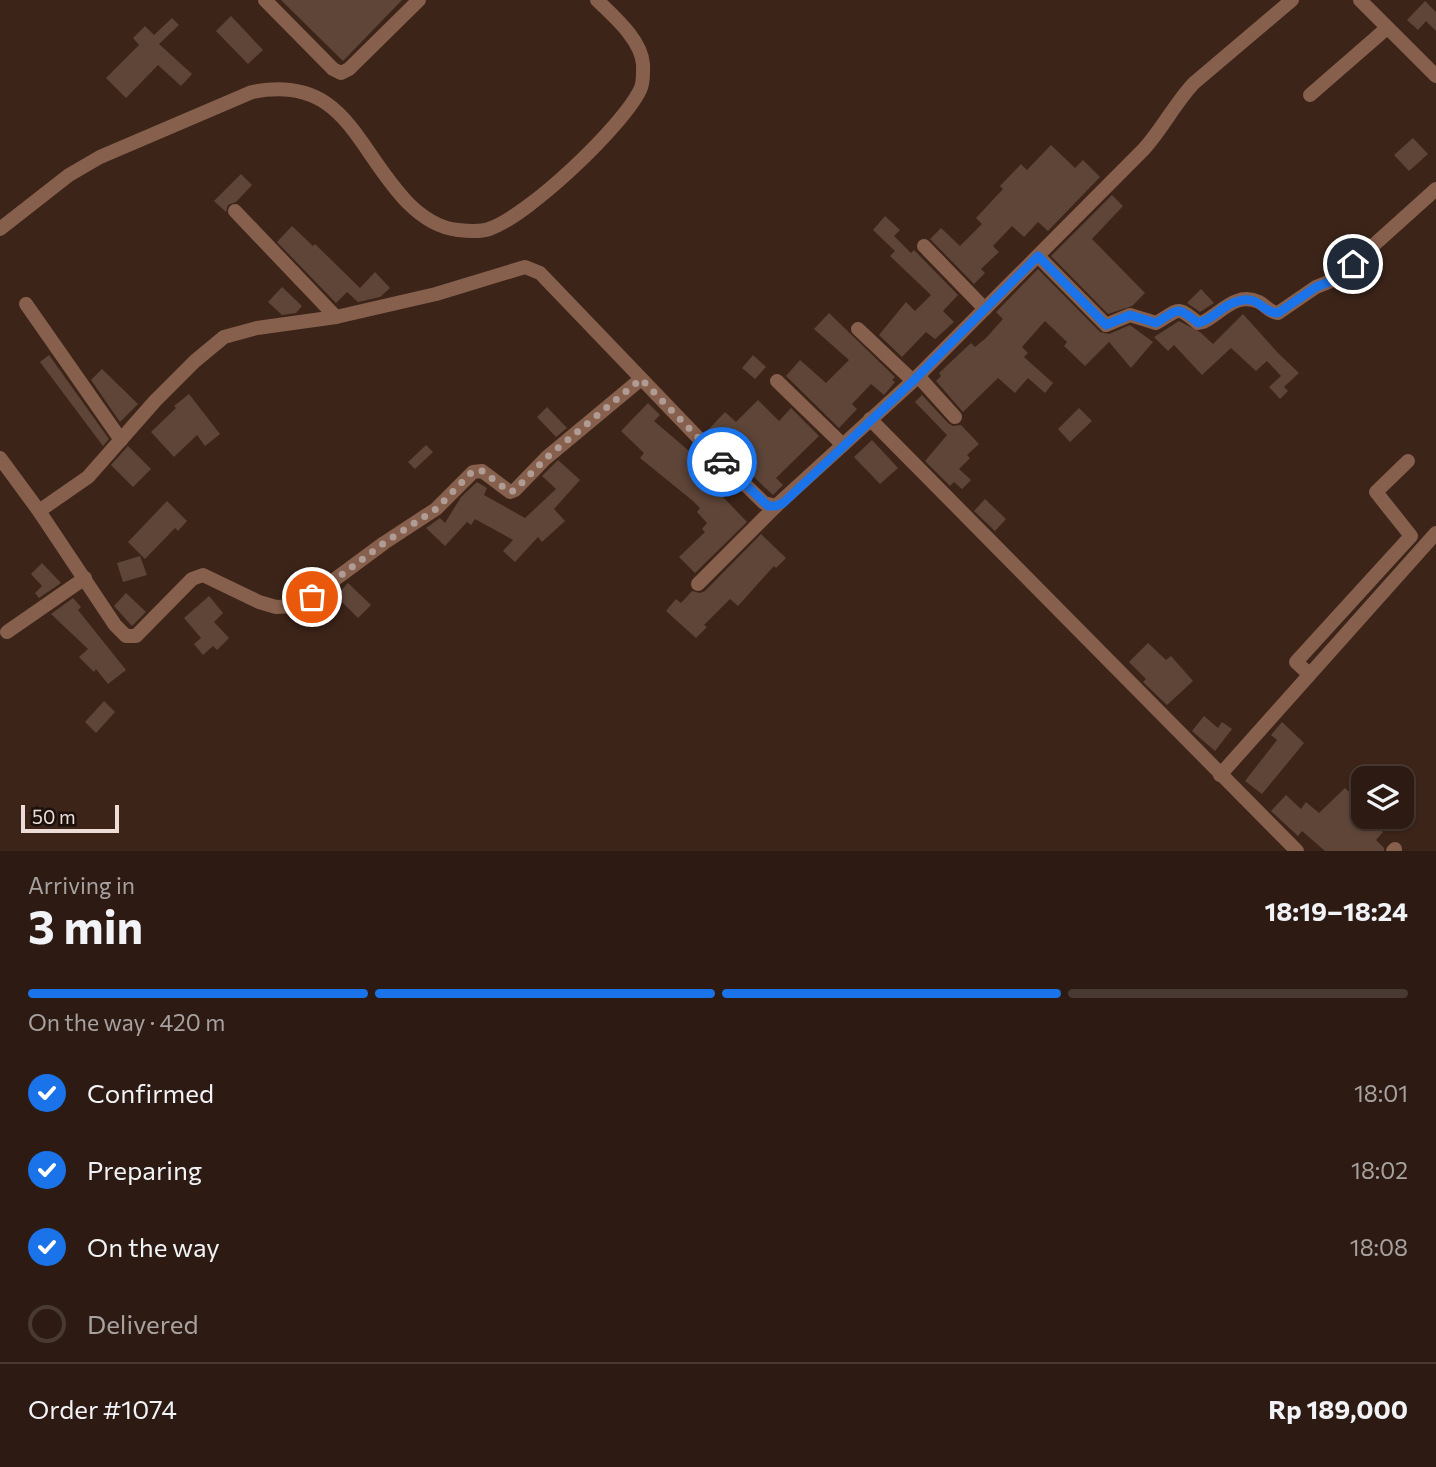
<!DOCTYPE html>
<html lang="en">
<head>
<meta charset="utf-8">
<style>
	:root { --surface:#2d1b13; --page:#35241c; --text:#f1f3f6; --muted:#a7a1a0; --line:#483933; --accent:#1a73e8 }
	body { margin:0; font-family:Commissioner,sans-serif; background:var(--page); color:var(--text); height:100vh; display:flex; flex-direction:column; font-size:26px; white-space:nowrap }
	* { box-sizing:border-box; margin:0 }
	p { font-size:23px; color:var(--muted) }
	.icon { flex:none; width:38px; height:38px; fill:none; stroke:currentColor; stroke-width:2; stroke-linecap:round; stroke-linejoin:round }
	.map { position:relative; height:851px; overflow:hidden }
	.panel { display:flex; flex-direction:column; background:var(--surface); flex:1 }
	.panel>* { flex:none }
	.fabs { position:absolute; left:1351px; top:766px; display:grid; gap:14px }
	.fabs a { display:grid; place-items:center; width:63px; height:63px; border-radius:14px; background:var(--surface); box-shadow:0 2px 5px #0004,0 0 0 2px var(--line); font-size:35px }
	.scale { position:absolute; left:21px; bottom:18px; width:98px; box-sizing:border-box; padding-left:7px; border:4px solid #edddd6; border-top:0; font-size:19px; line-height:24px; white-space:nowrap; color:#edddd6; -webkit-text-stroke:5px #1b100b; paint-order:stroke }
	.pin { position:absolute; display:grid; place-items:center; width:60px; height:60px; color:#fff; margin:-30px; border:4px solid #fff; border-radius:50%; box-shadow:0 2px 7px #0007 }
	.courier { position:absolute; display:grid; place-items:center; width:70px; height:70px; margin:-35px; border:5px solid #1a73e8; border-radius:50%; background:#fff; color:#222; box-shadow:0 2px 9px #0007 }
	.summary em { font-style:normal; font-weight:700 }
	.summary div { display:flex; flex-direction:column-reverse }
	.summary { display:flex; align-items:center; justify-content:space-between; height:119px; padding:0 28px }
	h1 { font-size:46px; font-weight:700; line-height:52px }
	.bar { display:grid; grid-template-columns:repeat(4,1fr); gap:10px 7px; align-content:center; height:84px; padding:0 28px }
	.bar i { height:9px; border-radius:5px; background:var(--line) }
	.bar .selected { background:var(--accent) }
	.bar p { grid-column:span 4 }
	.line { display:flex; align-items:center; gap:18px; padding:0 28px; border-top:2px solid var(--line) }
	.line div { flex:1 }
	ol { padding:0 28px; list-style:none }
	li { display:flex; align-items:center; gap:21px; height:77px }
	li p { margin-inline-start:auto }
	li .icon { padding:7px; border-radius:50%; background:var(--accent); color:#fff; stroke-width:4 }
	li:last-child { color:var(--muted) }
	li i { width:38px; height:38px; border:4px solid var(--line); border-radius:50% }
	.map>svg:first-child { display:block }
	.building { fill:#5e4538 }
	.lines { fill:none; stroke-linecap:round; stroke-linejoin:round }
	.minor { stroke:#87604d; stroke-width:14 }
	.done { stroke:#af9c94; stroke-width:7; stroke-dasharray:0 12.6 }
	.route { stroke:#1a73e8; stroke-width:9 }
</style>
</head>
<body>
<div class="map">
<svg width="1436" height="851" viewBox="0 0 1436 851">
	<rect width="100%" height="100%" fill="#3c2419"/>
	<!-- building -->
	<g class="building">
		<polygon points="281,0 402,0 343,61"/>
		<polygon points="1425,1 1436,12 1436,31 1426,21 1418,30 1407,20"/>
		<polygon points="231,16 263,50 248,64 216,31"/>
		<polygon points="172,18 179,25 159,44 192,74 181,86 158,65 126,98 106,78 139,45 133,38 145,26 154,35"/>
		<polygon points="1413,138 1428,154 1409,171 1394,155"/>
		<polygon points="1051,145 1075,168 1083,160 1100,177 1048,231 1038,222 1024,237 1012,226 993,246 999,252 981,269 985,273 974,284 930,239 941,228 960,246 982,224 976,218 1003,189 1000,186 1021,164 1027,170"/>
		<polygon points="241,174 252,185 236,202 228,205 226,212 214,201"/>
		<polygon points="1112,195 1123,206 1092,239 1145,293 1132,306 1108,314 1051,256"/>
		<polygon points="885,216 900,230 894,236 911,253 914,250 958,295 943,311 954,322 935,339 926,332 902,357 879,335 906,302 915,311 931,295 890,256 895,251 873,230"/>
		<polygon points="292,226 313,246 315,244 360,288 375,272 390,288 380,297 358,302 347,292 336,303 277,242"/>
		<polygon points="1038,269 1100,332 1109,334 1130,325 1153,342 1131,368 1109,342 1085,366 1064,346 1067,342 1045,321 1022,347 1028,353 1024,357 1053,383 1045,393 1028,378 1015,393 998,378 963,412 936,381 941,376 939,373 971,343 975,347 986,338 1003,319 996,312"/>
		<polygon points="282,287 302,306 296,313 282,315 268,302"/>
		<polygon points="1201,289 1214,303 1200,312 1187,303"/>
		<polygon points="829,313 895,377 892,380 895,382 884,395 871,384 852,404 857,409 839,428 786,376 800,360 826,383 849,360 814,329"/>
		<polygon points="1243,314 1278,353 1299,373 1284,387 1288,391 1280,399 1269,387 1281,376 1267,361 1256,371 1231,348 1202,375 1174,345 1168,351 1154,337 1179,321 1200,332 1213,344"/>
		<polygon points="49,355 109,439 103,446 40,362"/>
		<polygon points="753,355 766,367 755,379 742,368"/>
		<polygon points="102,369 138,404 120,422 91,380"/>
		<polygon points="189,394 220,434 205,446 197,435 174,457 151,432 176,408 174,406"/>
		<polygon points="922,395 948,423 953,426 961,425 979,444 967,455 970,458 959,469 971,480 962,489 954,482 950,486 925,461 947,435 915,402"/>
		<polygon points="758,400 779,421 791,408 819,436 776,478 783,485 773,495 706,432 725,412 736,422"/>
		<polygon points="648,403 660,415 654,421 710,469 703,476 747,522 695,573 679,557 705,532 702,529 707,523 697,512 700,508 693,501 640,458 644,453 621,431"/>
		<polygon points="547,407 567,428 556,437 537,417"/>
		<polygon points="1079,408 1092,421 1070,442 1058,429"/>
		<polygon points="872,440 898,468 880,484 854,457"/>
		<polygon points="426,445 433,452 415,469 408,462"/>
		<polygon points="128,446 151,469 133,487 111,465"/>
		<polygon points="558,460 580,480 554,509 565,521 542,542 538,537 515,562 503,551 513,540 475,519 471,525 467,522 445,546 426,528 440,518 445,523 461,497 477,482 487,488 484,495 525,518 556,489 542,476"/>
		<polygon points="985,499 1006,519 995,531 974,511"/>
		<polygon points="167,501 187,521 178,531 175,528 145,559 128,542"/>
		<polygon points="761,534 786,558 776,568 774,566 738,606 730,599 704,625 707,627 696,638 666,611 676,599 681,603 692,591 700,593 705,591"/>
		<polygon points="140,556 147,575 123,582 117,563"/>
		<polygon points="42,563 61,583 39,598 35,593 42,586 31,574"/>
		<polygon points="348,583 371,605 358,618 336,596"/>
		<polygon points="126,593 146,612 132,626 114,606"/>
		<polygon points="209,596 223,613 214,622 229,638 217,650 213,646 203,655 194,644 201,638 184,618"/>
		<polygon points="73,598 81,607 78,610 126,670 108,684 96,669 94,672 79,657 88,649 51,614"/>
		<polygon points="1148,643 1166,660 1171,656 1193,681 1167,705 1143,682 1146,679 1129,662"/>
		<polygon points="104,701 115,712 96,733 85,722"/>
		<polygon points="1204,716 1218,728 1222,722 1232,729 1215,751 1192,731"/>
		<polygon points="1282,722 1304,743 1262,794 1245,781 1277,740 1271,735"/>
		<polygon points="1345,788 1359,801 1351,808 1383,832 1376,840 1384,848 1384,851 1325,851 1302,831 1298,836 1271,811 1286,795 1301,809 1306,802 1319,813"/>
	</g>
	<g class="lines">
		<!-- minor -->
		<g class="minor">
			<polyline points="265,0 333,69 341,73 349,69 419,0"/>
			<polyline points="1360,0 1436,76"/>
			<polyline points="1310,95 1387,28"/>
			<polyline points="235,211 336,317"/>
			<path d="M0,229L69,175L100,157L252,92C345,74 355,148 408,203C422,217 438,228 458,230C467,231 480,232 489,229C528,216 622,127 640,90C644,83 643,71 643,64C641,39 613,16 597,0"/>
			<polyline points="924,246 985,309"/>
			<path d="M1038,256L1106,325L1130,315L1156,323C1180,309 1176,305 1198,323L1203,322C1220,314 1236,291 1259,302C1267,306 1268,312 1278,313L1316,287L1336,279L1436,189"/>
			<polyline points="26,304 121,440"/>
			<polyline points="858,329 913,381"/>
			<polyline points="918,376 955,417"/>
			<polyline points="777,381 843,445"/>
			<polyline points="870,419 1297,851"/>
			<path d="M0,458L39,511L88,477L155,401L195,361L224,337L257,328L336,317L436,294L525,267L540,273L707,447L764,503L776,506L913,381L1144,149C1163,128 1175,103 1194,83L1292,0"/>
			<polyline points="39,511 115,625 126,636 136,636 192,579 203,575 259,602 276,607 292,606 311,597 384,543 436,509 473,472 482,471 510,492 515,490 546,458 641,379"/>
			<polyline points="698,584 776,506"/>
			<polyline points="7,632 85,578"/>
			<polyline points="1309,674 1296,662 1411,536 1376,492 1408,461"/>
			<polyline points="1220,775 1436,533"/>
			<polyline points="1393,851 1395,849"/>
		</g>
	</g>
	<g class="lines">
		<!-- done -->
		<polyline class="done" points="312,597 384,543 436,509 473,471 482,471 510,492 515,490 546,458 641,379 722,462"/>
		<!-- route -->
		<path class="route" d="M722,462L768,506H776L783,503L913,381L1038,256L1106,325L1130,315L1156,323C1179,309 1176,305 1198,323C1216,319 1222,303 1243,300C1261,298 1263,313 1278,313L1316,287L1336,279L1353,264"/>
	</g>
</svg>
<div class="fabs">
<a><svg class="icon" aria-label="layers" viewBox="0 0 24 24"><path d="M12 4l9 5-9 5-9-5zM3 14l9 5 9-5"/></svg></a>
</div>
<div class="scale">50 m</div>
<div class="pin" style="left:312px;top:597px;background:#ea580c"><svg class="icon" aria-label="bag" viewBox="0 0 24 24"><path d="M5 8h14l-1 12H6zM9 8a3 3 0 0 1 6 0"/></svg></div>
<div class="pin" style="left:1353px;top:264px;background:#1f2937"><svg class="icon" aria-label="home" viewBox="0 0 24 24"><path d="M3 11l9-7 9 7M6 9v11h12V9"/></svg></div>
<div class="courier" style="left:722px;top:462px"><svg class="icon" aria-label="car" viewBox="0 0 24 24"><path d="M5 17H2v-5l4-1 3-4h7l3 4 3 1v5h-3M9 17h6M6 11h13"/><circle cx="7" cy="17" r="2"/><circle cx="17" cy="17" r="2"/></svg></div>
</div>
<section class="panel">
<div class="summary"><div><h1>3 min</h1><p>Arriving in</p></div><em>18:19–18:24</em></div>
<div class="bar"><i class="selected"></i><i class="selected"></i><i class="selected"></i><i></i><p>On the way · 420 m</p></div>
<ol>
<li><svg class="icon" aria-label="check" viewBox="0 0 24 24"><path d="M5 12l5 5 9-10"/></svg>Confirmed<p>18:01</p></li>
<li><svg class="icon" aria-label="check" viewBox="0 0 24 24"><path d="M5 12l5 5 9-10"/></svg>Preparing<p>18:02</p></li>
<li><svg class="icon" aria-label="check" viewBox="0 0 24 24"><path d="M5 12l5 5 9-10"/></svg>On the way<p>18:08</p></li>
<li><i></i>Delivered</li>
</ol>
<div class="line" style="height:91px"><div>Order #1074</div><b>Rp 189,000</b></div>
</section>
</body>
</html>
